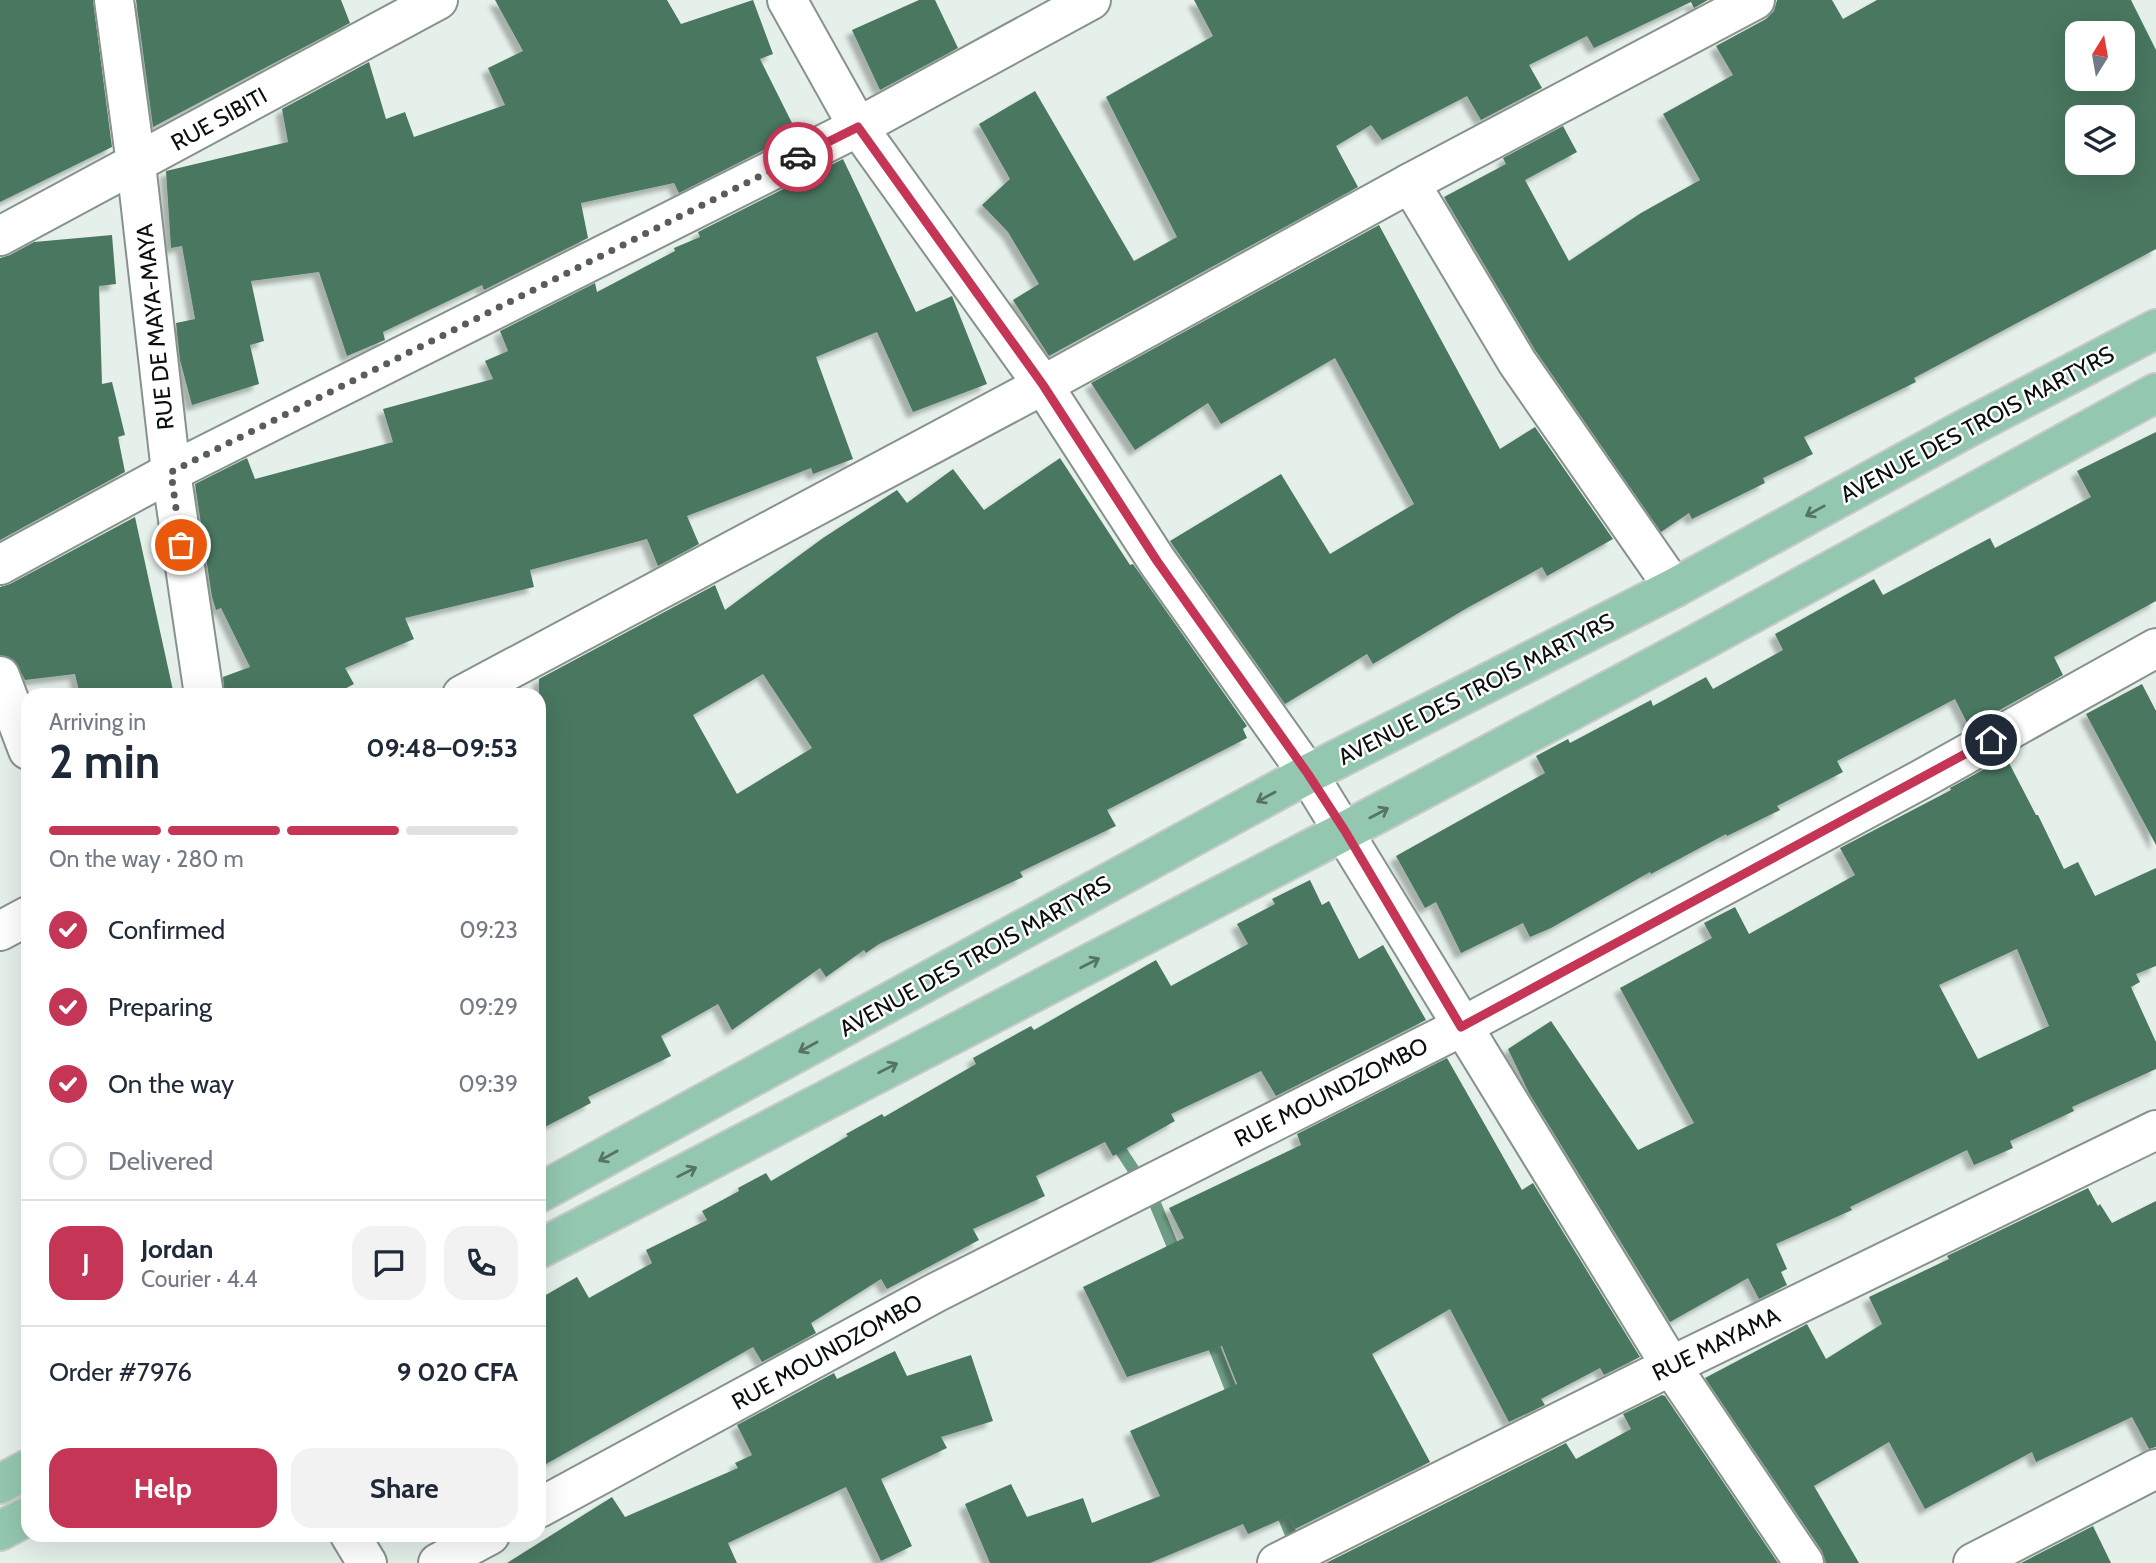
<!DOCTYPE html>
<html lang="en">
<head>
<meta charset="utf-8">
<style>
	:root { --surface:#fff; --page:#f2f2f3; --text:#1f2937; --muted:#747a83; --line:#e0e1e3; --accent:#c53555 }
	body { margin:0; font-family:Cabin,sans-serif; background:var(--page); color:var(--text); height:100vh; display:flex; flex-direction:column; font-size:26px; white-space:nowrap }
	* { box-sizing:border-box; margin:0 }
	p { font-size:23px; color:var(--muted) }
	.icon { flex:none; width:38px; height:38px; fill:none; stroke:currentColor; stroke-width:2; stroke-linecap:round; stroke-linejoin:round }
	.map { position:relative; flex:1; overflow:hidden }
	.sheet { position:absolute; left:21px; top:688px; width:525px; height:854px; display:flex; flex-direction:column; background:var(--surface); border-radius:21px; box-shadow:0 7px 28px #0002 }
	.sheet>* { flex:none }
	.needle { width:46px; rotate:11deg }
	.fabs { position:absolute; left:2065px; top:21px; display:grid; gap:14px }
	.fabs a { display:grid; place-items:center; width:70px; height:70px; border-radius:14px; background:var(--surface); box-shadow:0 7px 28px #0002; font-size:35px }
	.pin { position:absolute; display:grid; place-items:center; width:60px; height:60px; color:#fff; margin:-30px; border:4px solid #fff; border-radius:50%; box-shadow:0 2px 7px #0007 }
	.courier { position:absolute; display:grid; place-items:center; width:70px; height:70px; margin:-35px; border:5px solid #c53555; border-radius:50%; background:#fff; color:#222; box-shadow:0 2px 9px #0007 }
	.overview em { font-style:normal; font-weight:700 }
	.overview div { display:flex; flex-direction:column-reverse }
	.overview { display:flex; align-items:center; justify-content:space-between; height:119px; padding:0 28px }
	h1 { font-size:46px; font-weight:700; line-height:52px }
	.bar { display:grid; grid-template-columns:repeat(4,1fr); gap:10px 7px; align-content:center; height:84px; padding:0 28px }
	.bar i { height:9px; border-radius:5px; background:var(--line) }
	.bar .active { background:var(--accent) }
	.bar p { grid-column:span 4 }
	.line { display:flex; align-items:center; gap:18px; padding:0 28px; border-top:2px solid var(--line) }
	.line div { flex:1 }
	.round { display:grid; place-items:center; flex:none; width:74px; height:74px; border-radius:21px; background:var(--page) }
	ol { padding:0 28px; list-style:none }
	li { display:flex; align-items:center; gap:21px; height:77px }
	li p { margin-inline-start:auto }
	li .icon { padding:7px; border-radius:50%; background:var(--accent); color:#fff; stroke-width:4 }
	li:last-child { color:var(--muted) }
	li i { width:38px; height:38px; border:4px solid var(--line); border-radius:50% }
	.button { display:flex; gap:14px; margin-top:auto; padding:14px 28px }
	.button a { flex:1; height:80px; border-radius:21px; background:var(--accent); color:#fff; font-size:28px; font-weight:700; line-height:80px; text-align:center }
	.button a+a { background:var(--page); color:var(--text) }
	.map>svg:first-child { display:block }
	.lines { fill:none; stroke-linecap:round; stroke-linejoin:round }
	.stream { stroke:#6d9c85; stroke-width:12 }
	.building { fill:#4a7761; fill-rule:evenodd; filter:url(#shadow) }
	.minor-casing { stroke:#88928d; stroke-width:42 }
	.major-casing { stroke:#c9caca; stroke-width:42 }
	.minor { stroke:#fff; stroke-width:38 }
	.major { stroke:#94c7b0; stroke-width:38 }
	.oneway { stroke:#567466 }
	.done { stroke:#575d5a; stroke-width:7; stroke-dasharray:0 12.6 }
	.route { stroke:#c53555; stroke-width:9 }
	.labels { text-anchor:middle; stroke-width:5; stroke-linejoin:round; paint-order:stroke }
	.street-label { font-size:23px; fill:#0a0e0c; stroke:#fff }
</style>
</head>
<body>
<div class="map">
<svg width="2156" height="1563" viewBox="0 0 2156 1563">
	<defs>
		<filter id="shadow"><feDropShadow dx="-6" dy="6" stdDeviation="2" flood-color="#0004"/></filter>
	</defs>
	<rect width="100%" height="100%" fill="#e5f0ea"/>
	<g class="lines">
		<!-- stream -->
		<g class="stream">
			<polyline points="1112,1137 1154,1201 1178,1259"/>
			<polyline points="1209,1334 1236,1402"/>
			<polyline points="1278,1503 1296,1547"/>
		</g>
	</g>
	<!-- building -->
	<g class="building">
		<polygon points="0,0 93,0 112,147 0,202"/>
		<polygon points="136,0 341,0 350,23 153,127"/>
		<polygon points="495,0 667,0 681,24 753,0 773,54 760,59 797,133 679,193 674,183 581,203 588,238 484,290 482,285 383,332 385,340 347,356 319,272 251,281 264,341 250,345 259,384 192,405 180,360 176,323 195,319 182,246 171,248 166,171 288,142 282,109 369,62 386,119 405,112 414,137 505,105 488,68 523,51"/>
		<polygon points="919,0 935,0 958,48 880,90 852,30"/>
		<polygon points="1194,0 1708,0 1694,8 1691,2 1594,48 1587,36 1529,65 1542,88 1481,120 1467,96 1382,140 1371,125 1336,146 1358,187 1049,356 1013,300 1039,284 1008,232 982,205 1010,179 979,124 1035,91 1134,261 1177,237 1106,97 1213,36"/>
		<path d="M1777,0H1832L1843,19L1877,0H2131L2156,50V249L1914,378L1916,382L1804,437L1813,454L1763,478L1765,483L1692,519L1689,513L1661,532L1535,350L1444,197L1506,164L1503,158L1563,126L1577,152L1525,180L1569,261L1641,213L1700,180L1663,114L1733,75L1716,46L1766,19L1774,11ZM2077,33H2123V79H2077ZM2077,117H2123V163H2077Z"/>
		<polygon points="843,159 916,312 952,296 987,384 913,412 877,332 816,357 853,459 813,474 811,468 687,516 699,544 658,566 647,539 530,570 534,587 405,618 414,639 345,668 354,684 333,695 225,695 223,677 250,667 221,608 216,610 212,597 195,484 247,458 255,479 393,442 383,409 493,379 485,361 508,351 500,331 595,283 597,292 675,251 674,248 700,237 698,232"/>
		<polygon points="1379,225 1500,449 1535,427 1613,539 1547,576 1542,567 1467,608 1373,664 1367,654 1285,704 1170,541 1281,474 1330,554 1414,504 1335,358 1221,424 1208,403 1135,450 1091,383"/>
		<polygon points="112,235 116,284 99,286 102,384 112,382 125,435 118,437 125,472 0,540 0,258 10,255 34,242"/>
		<polygon points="2156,432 2156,601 2054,657 2063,675 1969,727 1955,699 1837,761 1843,772 1777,806 1780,810 1727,836 1726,834 1651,874 1650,872 1551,928 1530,937 1523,923 1461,953 1436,902 1425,908 1396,856 1545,773 1536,756 1568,739 1570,743 1651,700 1653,706 1706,677 1713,689 1783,650 1775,634 1874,579 1883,595 1990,538 1995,548 2091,497 2077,471"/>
		<path d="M1060,458L1130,565L1133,564L1247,726L1243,729L1247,738L1107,810L1116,826L1020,872L1023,877L879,944L866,953L864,950L826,977L820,968L732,1030L718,1004L661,1036L671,1056L588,1097L591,1103L539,1130V679L715,585L725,610L823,538L897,490L907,503L953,469L984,510ZM763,674L812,748L737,794L693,715Z"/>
		<polygon points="135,517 174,695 80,695 75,674 25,680 14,660 0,655 0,587 10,584"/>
		<polygon points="2142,684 2156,711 2156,845 2086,714"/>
		<path d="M2006,757L2036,815H2038L2064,869L2078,862L2095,896L2156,868V966L2136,974L2140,982L2131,987L2156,1042V1069L2072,1107L2074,1111L2010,1141L2013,1148L1974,1165L1967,1150L1850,1207L1852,1210L1776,1244L1787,1269L1781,1272L1787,1285L1759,1299L1748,1278L1670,1322L1529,1093L1508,1049L1551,1021L1638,1150L1694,1123L1620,988L1712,938L1704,923L1735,907L1749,934L1855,875L1840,848L1951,790L1950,788ZM2017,949L2049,1026L1978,1059L1939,985Z"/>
		<polygon points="1310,880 1322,905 1329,901 1359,959 1383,945 1426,1020 1276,1096 1261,1071 1171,1114 1175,1121 1113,1156 1105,1142 1036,1176 1045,1196 973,1229 979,1240 887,1289 881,1279 811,1323 816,1333 762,1362 753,1347 539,1468 539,1299 577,1277 589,1298 652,1263 646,1250 707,1220 702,1211 739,1191 738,1188 766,1173 771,1181 848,1136 846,1134 882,1114 884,1117 976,1064 973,1058 1031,1026 1034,1030 1156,960 1171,986 1248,944 1237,924 1275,904 1272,899"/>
		<polygon points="1447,1058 1522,1190 1533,1183 1640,1357 1604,1375 1600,1368 1541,1399 1545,1405 1509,1422 1450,1309 1372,1354 1430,1462 1295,1529 1289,1516 1248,1534 1243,1524 1150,1563 990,1563 965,1504 1011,1484 1027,1517 1083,1498 1092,1523 1160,1496 1130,1431 1237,1384 1222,1346 1127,1377 1083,1287 1184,1238 1169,1208 1301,1145 1297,1134"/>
		<polygon points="2088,1188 2098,1206 2100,1204 2112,1223 2156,1201 2156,1447 2149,1449 2132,1417 2036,1462 2032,1452 1925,1509 1889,1442 1814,1486 1859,1563 1826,1563 1822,1551 1705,1378 1807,1324 1826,1359 1882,1324 1869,1297 1949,1259 1947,1256 1951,1254"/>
		<polygon points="895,1351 907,1376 971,1355 993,1421 941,1437 947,1448 881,1479 912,1546 881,1561 846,1487 728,1543 737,1563 507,1563 612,1497 625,1517 738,1468 735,1463 752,1455 737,1425 834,1373 837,1379"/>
		<polygon points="1662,1395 1665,1396 1778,1563 1326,1563 1566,1443 1576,1459 1631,1429 1623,1414"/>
		<polygon points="2093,1526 2111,1563 2021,1563"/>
	</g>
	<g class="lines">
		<!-- minor casing -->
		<g class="minor-casing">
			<g id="minor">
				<polyline points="114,0 136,164 171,472 204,695"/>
				<polyline points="787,0 858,127 1043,385 1157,561 1308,774 1671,1366 1804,1563"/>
				<polyline points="1410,183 1517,362 1674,588"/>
				<polyline points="0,236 438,0"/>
				<polyline points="0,565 171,472 858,127 1091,0"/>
				<polyline points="0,676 28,750"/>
				<polyline points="462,695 1043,385 1410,183 1755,0"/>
				<polyline points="0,931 28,916"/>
				<polyline points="539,1508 935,1293 1461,1027 1920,780 2156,648"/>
				<polyline points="350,1535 367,1563"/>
				<polyline points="438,1563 490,1535"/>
				<polyline points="1277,1563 1671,1366 2156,1130"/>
				<polyline points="1973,1563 2156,1469"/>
			</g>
		</g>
		<!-- major casing -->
		<g class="major-casing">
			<g id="major">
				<polyline points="539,1193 1308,774 1674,588 1967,428 2156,329"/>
				<polyline points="539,1249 1345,831 1700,642 2156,393"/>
				<polyline points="0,1484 28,1469"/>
				<polyline points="0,1531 28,1516"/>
			</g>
		</g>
		<!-- minor -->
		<use href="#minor" class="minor"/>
		<!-- major -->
		<use href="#major" class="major"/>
	</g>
	<!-- one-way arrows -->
	<defs><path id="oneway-shaft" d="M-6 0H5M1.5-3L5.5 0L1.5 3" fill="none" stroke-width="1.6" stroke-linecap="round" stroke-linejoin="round" transform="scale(1.75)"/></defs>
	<g class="oneway">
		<use href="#oneway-shaft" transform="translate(1815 511) rotate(151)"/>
		<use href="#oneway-shaft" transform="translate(1266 797) rotate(151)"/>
		<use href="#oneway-shaft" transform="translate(1379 813) rotate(-28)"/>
		<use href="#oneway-shaft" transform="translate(1090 963) rotate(-27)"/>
		<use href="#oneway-shaft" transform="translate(808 1047) rotate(151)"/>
		<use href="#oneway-shaft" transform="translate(888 1068) rotate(-27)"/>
		<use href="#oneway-shaft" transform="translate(608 1156) rotate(151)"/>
		<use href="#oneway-shaft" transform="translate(687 1172) rotate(-27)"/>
	</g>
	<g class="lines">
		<!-- done -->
		<polyline class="done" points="181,545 171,472 798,157"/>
		<!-- route -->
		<polyline class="route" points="798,157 858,127 1043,385 1157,561 1308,774 1345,831 1461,1027 1991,740"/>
	</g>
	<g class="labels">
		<!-- street labels -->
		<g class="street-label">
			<text transform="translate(219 119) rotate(-29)" y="8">RUE SIBITI</text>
			<text transform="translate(155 327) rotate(-96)" y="8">RUE DE MAYA-MAYA</text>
			<text transform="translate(1977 424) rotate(-28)" y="8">AVENUE DES TROIS MARTYRS</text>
			<text transform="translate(1476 689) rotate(-27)" y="8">AVENUE DES TROIS MARTYRS</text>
			<text transform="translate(975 956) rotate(-29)" y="8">AVENUE DES TROIS MARTYRS</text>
			<text transform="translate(1331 1092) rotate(-27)" y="8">RUE MOUNDZOMBO</text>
			<text transform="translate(1716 1344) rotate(-26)" y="8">RUE MAYAMA</text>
			<text transform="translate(827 1352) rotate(-29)" y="8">RUE MOUNDZOMBO</text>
		</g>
	</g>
</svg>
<div class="fabs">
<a><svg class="needle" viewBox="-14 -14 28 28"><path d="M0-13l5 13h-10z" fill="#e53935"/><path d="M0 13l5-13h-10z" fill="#747a83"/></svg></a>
<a><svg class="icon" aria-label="layers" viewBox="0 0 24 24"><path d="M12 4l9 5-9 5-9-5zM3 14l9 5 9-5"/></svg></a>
</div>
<div class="pin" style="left:181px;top:545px;background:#ea580c"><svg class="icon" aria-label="bag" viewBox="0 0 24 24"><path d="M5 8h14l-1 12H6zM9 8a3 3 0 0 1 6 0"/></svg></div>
<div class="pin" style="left:1991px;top:740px;background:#1f2937"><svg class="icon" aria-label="home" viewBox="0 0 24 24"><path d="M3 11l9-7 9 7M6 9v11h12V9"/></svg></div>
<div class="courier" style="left:798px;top:157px"><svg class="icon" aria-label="car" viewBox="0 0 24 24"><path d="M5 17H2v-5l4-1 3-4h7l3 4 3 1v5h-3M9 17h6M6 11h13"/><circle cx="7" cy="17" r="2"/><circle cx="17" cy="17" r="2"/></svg></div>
<section class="sheet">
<div class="overview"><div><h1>2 min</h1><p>Arriving in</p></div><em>09:48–09:53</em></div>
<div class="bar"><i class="active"></i><i class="active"></i><i class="active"></i><i></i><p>On the way · 280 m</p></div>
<ol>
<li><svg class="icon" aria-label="check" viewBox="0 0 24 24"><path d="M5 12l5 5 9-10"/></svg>Confirmed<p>09:23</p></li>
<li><svg class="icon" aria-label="check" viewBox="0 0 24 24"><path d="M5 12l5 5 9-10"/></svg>Preparing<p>09:29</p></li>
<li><svg class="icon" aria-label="check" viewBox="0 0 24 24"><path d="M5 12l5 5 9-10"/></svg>On the way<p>09:39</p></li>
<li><i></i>Delivered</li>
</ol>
<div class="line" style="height:126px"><b class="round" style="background:var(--accent);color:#fff">J</b><div><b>Jordan</b><p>Courier · 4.4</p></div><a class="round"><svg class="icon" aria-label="chat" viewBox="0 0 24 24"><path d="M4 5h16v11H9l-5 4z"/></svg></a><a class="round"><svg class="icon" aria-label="phone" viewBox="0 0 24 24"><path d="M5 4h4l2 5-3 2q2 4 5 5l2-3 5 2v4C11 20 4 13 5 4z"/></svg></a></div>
<div class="line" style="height:91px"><div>Order #7976</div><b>9 020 CFA</b></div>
<div class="button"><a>Help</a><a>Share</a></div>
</section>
</div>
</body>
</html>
